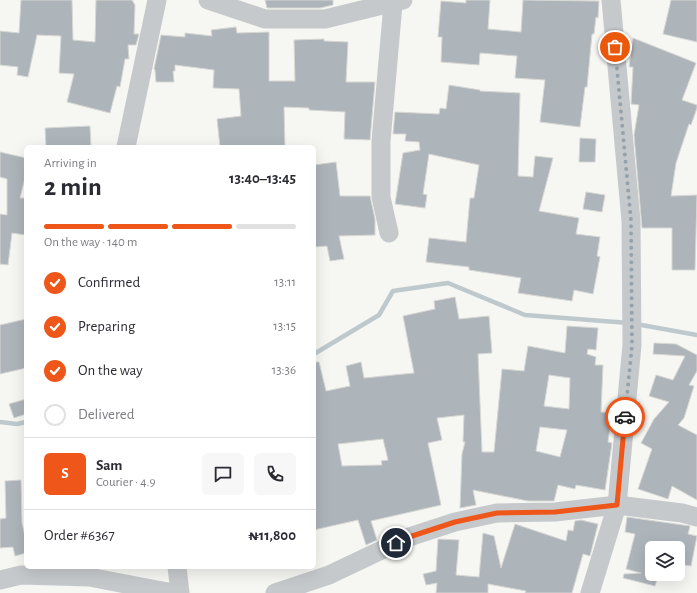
<!DOCTYPE html>
<html lang="en">
<head>
<meta charset="utf-8">
<style>
	:root { --surface:#fff; --page:#f7f7f7; --text:#2b2b33; --muted:#7c7c81; --line:#e1e1e2; --accent:#ee561a }
	body { margin:0; font-family:"Alegreya Sans",sans-serif; background:var(--page); color:var(--text); height:100vh; display:flex; flex-direction:column; font-size:15px; white-space:nowrap }
	* { box-sizing:border-box; margin:0 }
	p { font-size:13px; color:var(--muted) }
	.icon { flex:none; width:22px; height:22px; fill:none; stroke:currentColor; stroke-width:2; stroke-linecap:round; stroke-linejoin:round }
	.map { position:relative; flex:1; overflow:hidden }
	.sheet { position:absolute; left:24px; top:145px; width:292px; height:424px; display:flex; flex-direction:column; background:var(--surface); border-radius:6px; box-shadow:0 4px 16px #0002 }
	.sheet>* { flex:none }
	.controls { position:absolute; left:645px; top:541px; display:grid; gap:8px }
	.controls a { display:grid; place-items:center; width:40px; height:40px; border-radius:6px; background:var(--surface); box-shadow:0 4px 16px #0002; font-size:20px }
	.pin { position:absolute; display:grid; place-items:center; width:34px; height:34px; color:#fff; margin:-17px; border:2px solid #fff; border-radius:50%; box-shadow:0 1px 4px #0007 }
	.courier { position:absolute; display:grid; place-items:center; width:40px; height:40px; margin:-20px; border:3px solid #ee561a; border-radius:50%; background:#fff; color:#222; box-shadow:0 1px 5px #0007 }
	.headline em { font-style:normal; font-weight:700 }
	.headline div { display:flex; flex-direction:column-reverse }
	.headline { display:flex; align-items:center; justify-content:space-between; height:68px; padding:0 20px }
	h1 { font-size:26px; font-weight:700; line-height:30px }
	.bar { display:grid; grid-template-columns:repeat(4,1fr); gap:6px 4px; align-content:center; height:48px; padding:0 20px }
	.bar i { height:5px; border-radius:3px; background:var(--line) }
	.bar .on { background:var(--accent) }
	.bar p { grid-column:span 4 }
	.line { display:flex; align-items:center; gap:10px; padding:0 20px; border-top:1px solid var(--line) }
	.line div { flex:1 }
	.round { display:grid; place-items:center; flex:none; width:42px; height:42px; border-radius:6px; background:var(--page) }
	ol { padding:0 20px; list-style:none }
	li { display:flex; align-items:center; gap:12px; height:44px }
	li p { margin-inline-start:auto }
	li .icon { padding:4px; border-radius:50%; background:var(--accent); color:#fff; stroke-width:4 }
	li:last-child { color:var(--muted) }
	li i { width:22px; height:22px; border:2px solid var(--line); border-radius:50% }
	.map>svg:first-child { display:block }
	.lines { fill:none; stroke-linecap:round; stroke-linejoin:round }
	.stream { stroke:#bec9ce; stroke-width:4.5 }
	.building { fill:#adb4ba; stroke:#d7d7d4; fill-rule:evenodd }
	.minor { stroke:#c5c9cc; stroke-width:19 }
	.done { stroke:#96a2ab; stroke-width:4; stroke-dasharray:0 7.2 }
	.route { stroke:#ee561a; stroke-width:5 }
</style>
</head>
<body>
<div class="map">
<svg width="697" height="593" viewBox="0 0 697 593">
	<rect width="100%" height="100%" fill="#f6f6f2"/>
	<g class="lines">
		<!-- stream -->
		<g class="stream">
			<polyline points="636,324 697,335"/>
			<polyline points="314,354 379,315 393,291 448,283 525,315 629,323"/>
			<polyline points="0,422 17,424 26,422"/>
		</g>
	</g>
	<!-- building -->
	<g class="building">
		<polygon points="21,0 72,0 73,40 95,42 96,0 132,0 135,5 134,34 139,34 136,45 128,45 129,59 125,59 120,87 117,86 110,113 67,102 74,74 59,73 61,36 37,35 28,77 17,75 18,67 0,65 0,31 19,33"/>
		<polygon points="265,0 333,0 333,5 320,8 267,8"/>
		<polygon points="466,0 490,0 488,29 521,32 523,0 599,1 598,18 596,17 594,34 592,34 587,87 585,87 580,127 540,122 545,80 515,78 517,56 480,53 479,65 441,62 442,37 438,37 441,1 466,3"/>
		<polygon points="671,0 697,0 697,42 663,34"/>
		<polygon points="236,27 237,33 269,32 269,81 295,81 294,40 324,39 324,41 348,42 346,82 375,82 370,140 344,139 345,112 309,110 309,108 284,107 285,147 220,147 217,119 241,116 239,89 213,88 214,70 175,65 175,71 173,71 174,82 156,82 155,70 154,69 161,35 185,37 185,33 212,36 211,30"/>
		<polygon points="633,38 696,63 682,100 697,105 697,108 691,125 689,124 676,163 671,196 697,195 695,270 672,270 672,228 642,228 634,135 639,105 631,104 633,67 629,67"/>
		<polygon points="449,85 480,90 480,91 520,93 518,176 533,177 535,156 553,158 539,211 579,218 576,234 600,237 597,256 600,257 593,294 574,290 572,301 518,293 521,278 469,270 469,267 426,262 429,238 466,242 470,198 474,198 479,165 429,154 423,194 427,195 425,208 395,204 403,153 420,150 419,142 405,141 406,134 393,134 395,112 439,114 440,108 446,109"/>
		<polygon points="90,126 91,147 46,147 45,128"/>
		<polygon points="580,138 596,139 595,162 579,162"/>
		<polygon points="0,152 26,158 26,174 20,198 26,198 26,235 12,233 8,265 0,264 0,214 7,215 7,179 0,177"/>
		<polygon points="336,162 340,196 370,196 375,219 375,235 339,236 344,259 330,261 327,246 314,247 314,165"/>
		<polygon points="586,192 605,195 602,212 583,209"/>
		<path d="M455,297L459,319L489,316L492,353L478,354L482,452H494L502,369L524,371L528,346L565,353L567,326L598,328L596,350L588,349L587,354L596,357L595,365H603L601,412L612,413L608,442L612,443L605,490L576,485L575,489L558,485L554,501H528L473,490L476,505L460,508L462,454L465,442H463L464,415L437,418L442,440L428,443L441,505L371,521L377,540L366,545L358,520L314,530V362H319L326,391L350,386L346,366L361,362L364,378L414,373L403,316L435,309L434,301ZM549,375L570,378L569,409L544,406ZM540,427L567,430L560,457L536,451ZM383,439L388,460L381,461L382,465L342,466L338,444Z"/>
		<polygon points="26,319 26,368 0,374 0,325"/>
		<polygon points="654,343 676,344 697,355 697,371 689,385 694,386 684,418 678,425 697,435 697,500 672,486 668,499 638,489 652,449 641,443 654,419 669,402 649,396 656,375 673,380 685,356 653,354"/>
		<polygon points="26,399 26,414 14,418 9,404"/>
		<polygon points="21,480 22,523 26,541 26,553 15,556 13,547 0,548 0,519 6,518 5,481"/>
		<polygon points="627,517 690,526 688,534 697,536 691,566 678,564 678,548 652,548 652,574 659,574 655,586 623,578 624,574 641,573 626,569 635,534 625,532"/>
		<polygon points="581,520 598,524 590,556 583,554 572,593 525,593 526,591 488,584 488,593 436,593 437,583 426,585 423,574 436,571 438,539 459,540 456,575 479,577 483,533 494,536 501,568 515,524 566,541 568,530 573,531 575,521"/>
	</g>
	<g class="lines">
		<!-- minor -->
		<g class="minor">
			<polyline points="208,0 265,19 325,19 403,0"/>
			<polyline points="126,147 157,0"/>
			<polyline points="389,233 381,197 381,141 393,4"/>
			<polyline points="177,567 180,593"/>
			<polyline points="0,580 21,575 89,577 173,593"/>
			<polyline points="275,593 329,575 409,537 455,522 497,513 555,512 617,505 682,513 697,517"/>
			<polyline points="590,593 617,505 632,345 631,221 611,0"/>
		</g>
	</g>
	<g class="lines">
		<!-- done -->
		<polyline class="done" points="615,47 631,221 632,345 625,417"/>
		<!-- route -->
		<polyline class="route" points="396,543 409,537 455,522 497,513 555,512 617,505 625,417"/>
	</g>
</svg>
<div class="controls">
<a><svg class="icon" aria-label="layers" viewBox="0 0 24 24"><path d="M12 4l9 5-9 5-9-5zM3 14l9 5 9-5"/></svg></a>
</div>
<div class="pin" style="left:615px;top:47px;background:#ea580c"><svg class="icon" aria-label="bag" viewBox="0 0 24 24"><path d="M5 8h14l-1 12H6zM9 8a3 3 0 0 1 6 0"/></svg></div>
<div class="pin" style="left:396px;top:543px;background:#1f2937"><svg class="icon" aria-label="home" viewBox="0 0 24 24"><path d="M3 11l9-7 9 7M6 9v11h12V9"/></svg></div>
<div class="courier" style="left:625px;top:417px"><svg class="icon" aria-label="car" viewBox="0 0 24 24"><path d="M5 17H2v-5l4-1 3-4h7l3 4 3 1v5h-3M9 17h6M6 11h13"/><circle cx="7" cy="17" r="2"/><circle cx="17" cy="17" r="2"/></svg></div>
<section class="sheet">
<div class="headline"><div><h1>2 min</h1><p>Arriving in</p></div><em>13:40–13:45</em></div>
<div class="bar"><i class="on"></i><i class="on"></i><i class="on"></i><i></i><p>On the way · 140 m</p></div>
<ol>
<li><svg class="icon" aria-label="check" viewBox="0 0 24 24"><path d="M5 12l5 5 9-10"/></svg>Confirmed<p>13:11</p></li>
<li><svg class="icon" aria-label="check" viewBox="0 0 24 24"><path d="M5 12l5 5 9-10"/></svg>Preparing<p>13:15</p></li>
<li><svg class="icon" aria-label="check" viewBox="0 0 24 24"><path d="M5 12l5 5 9-10"/></svg>On the way<p>13:36</p></li>
<li><i></i>Delivered</li>
</ol>
<div class="line" style="height:72px"><b class="round" style="background:var(--accent);color:#fff">S</b><div><b>Sam</b><p>Courier · 4.9</p></div><a class="round"><svg class="icon" aria-label="chat" viewBox="0 0 24 24"><path d="M4 5h16v11H9l-5 4z"/></svg></a><a class="round"><svg class="icon" aria-label="phone" viewBox="0 0 24 24"><path d="M5 4h4l2 5-3 2q2 4 5 5l2-3 5 2v4C11 20 4 13 5 4z"/></svg></a></div>
<div class="line" style="height:52px"><div>Order #6367</div><b>₦11,800</b></div>
</section>
</div>
</body>
</html>
